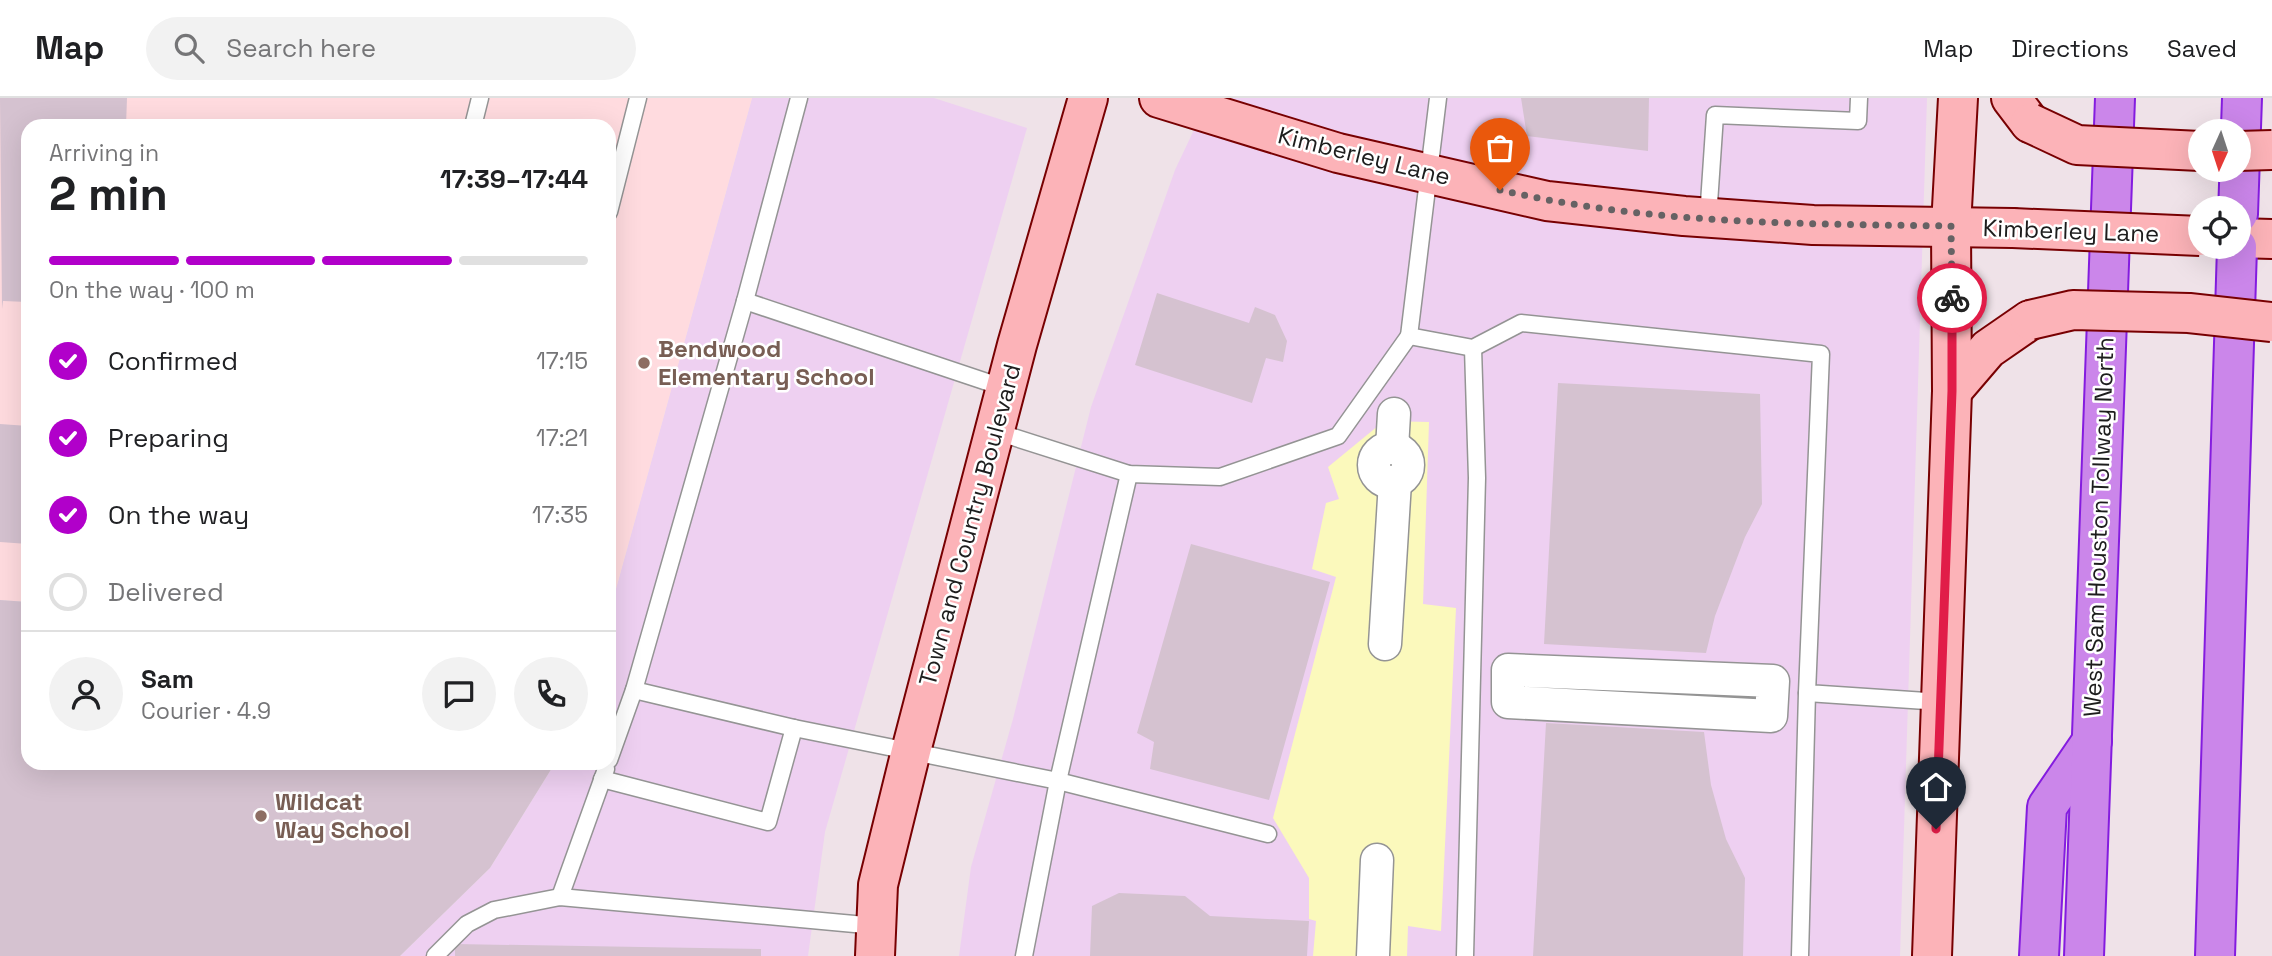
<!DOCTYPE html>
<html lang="en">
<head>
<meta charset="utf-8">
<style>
	:root { --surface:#fff; --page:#f2f2f2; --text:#202124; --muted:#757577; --line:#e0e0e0; --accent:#b100ca }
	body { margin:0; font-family:"Space Grotesk",sans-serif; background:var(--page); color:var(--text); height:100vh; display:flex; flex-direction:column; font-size:26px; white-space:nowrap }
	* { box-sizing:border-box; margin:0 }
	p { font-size:23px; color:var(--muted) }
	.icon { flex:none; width:38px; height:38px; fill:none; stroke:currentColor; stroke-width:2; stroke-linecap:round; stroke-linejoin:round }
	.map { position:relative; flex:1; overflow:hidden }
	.sheet { position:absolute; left:21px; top:21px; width:595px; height:651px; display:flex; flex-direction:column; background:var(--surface); border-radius:21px; box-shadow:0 7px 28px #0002 }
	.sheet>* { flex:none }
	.needle { width:46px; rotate:183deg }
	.buttons { position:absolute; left:2188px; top:21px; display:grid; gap:14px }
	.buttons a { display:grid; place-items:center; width:63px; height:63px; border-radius:50%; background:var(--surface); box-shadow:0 7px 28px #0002; font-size:35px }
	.pin { position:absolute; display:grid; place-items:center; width:60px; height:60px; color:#fff; margin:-72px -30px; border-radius:50% 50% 50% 0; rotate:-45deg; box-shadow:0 0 7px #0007 }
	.pin .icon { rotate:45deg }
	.courier { position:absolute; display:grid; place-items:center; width:70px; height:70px; margin:-35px; border:5px solid #e11d48; border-radius:50%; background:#fff; color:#222; box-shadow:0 2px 9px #0007 }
	.head em { font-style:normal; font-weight:700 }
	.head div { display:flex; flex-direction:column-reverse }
	.head { display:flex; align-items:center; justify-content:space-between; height:119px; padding:0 28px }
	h1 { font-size:46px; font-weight:700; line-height:52px }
	.bar { display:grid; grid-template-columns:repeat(4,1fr); gap:10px 7px; align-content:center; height:84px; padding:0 28px }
	.bar i { height:9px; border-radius:5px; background:var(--line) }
	.bar .active { background:var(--accent) }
	.bar p { grid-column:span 4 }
	.line { display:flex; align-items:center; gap:18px; padding:0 28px; border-top:2px solid var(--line) }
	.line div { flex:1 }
	.round { display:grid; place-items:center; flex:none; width:74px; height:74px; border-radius:37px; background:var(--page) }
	ol { padding:0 28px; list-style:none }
	li { display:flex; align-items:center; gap:21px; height:77px }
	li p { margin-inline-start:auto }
	li .icon { padding:7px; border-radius:50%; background:var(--accent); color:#fff; stroke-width:4 }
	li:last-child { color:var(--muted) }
	li i { width:38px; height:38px; border:4px solid var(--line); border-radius:50% }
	header { display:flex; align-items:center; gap:42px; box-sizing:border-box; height:98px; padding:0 35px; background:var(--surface); border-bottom:2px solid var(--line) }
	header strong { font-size:33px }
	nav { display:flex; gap:38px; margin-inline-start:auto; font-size:24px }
	.search { width:490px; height:63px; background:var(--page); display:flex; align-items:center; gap:18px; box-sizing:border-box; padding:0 24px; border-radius:38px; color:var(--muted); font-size:26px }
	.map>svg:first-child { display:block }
	.commercial { fill:#eed0f1 }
	.education { fill:#ffdbdf }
	.park { fill:#fbf9bc }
	.building { fill:#d5c2d0 }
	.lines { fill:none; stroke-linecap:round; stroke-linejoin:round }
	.lane-casing { stroke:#949494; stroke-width:19 }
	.street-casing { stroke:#949494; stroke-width:35 }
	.secondary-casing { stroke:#780002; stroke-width:42 }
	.highway-casing { stroke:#841cdf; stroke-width:42 }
	.lane { stroke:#fff; stroke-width:16 }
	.street { stroke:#fff; stroke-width:32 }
	.secondary { stroke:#fcb3b8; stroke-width:38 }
	.highway { stroke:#cb86ea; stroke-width:38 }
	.secondary-bridge-casing { stroke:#780002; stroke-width:42; stroke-linecap:butt }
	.secondary-bridge { stroke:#fcb3b8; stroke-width:38 }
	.done { stroke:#666264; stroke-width:7; stroke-dasharray:0 12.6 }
	.route { stroke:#e11d48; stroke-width:9 }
	.education-dot { fill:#8d6e63; stroke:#fff; stroke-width:2.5 }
	.labels { text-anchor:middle; stroke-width:5; stroke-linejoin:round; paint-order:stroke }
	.street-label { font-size:24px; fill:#1d1d1d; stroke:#fff }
	.education-label { font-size:24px; font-weight:bold; fill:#785e54; stroke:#fff; text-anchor:start }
</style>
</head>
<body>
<header>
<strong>Map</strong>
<div class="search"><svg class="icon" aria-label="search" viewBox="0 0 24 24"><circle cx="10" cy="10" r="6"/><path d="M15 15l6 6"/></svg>Search here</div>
<nav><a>Map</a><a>Directions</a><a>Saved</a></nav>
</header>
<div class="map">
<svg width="2272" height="858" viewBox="0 0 2272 858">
	<rect width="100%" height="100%" fill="#efe2e8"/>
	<!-- commercial -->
	<g class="commercial">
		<polygon points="752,0 934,0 1027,30 825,734 808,858 400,858 490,770 555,665 609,665 609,516"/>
		<polygon points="1209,0 1927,0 1900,858 959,858 971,769 1013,621 1091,309 1175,72"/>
	</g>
	<!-- education -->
	<polygon class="education" points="0,0 752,0 609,516 609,28 28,28 28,504 0,502"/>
	<!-- park -->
	<polygon class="park" points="1384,323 1429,324 1423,506 1456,510 1441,833 1408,828 1407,858 1313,858 1316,823 1309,821 1309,780 1273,720 1336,479 1312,471 1326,405 1339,401 1328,369"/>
	<!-- building -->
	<g class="building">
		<polygon points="0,0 127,0 126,28 28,28 28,204 3,203 2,211"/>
		<polygon points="1521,0 1649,0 1648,53 1527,38"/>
		<polygon points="1157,195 1249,225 1255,209 1275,217 1287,243 1283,264 1266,260 1252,305 1135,267"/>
		<polygon points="1558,285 1760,296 1762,406 1745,439 1715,518 1706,555 1544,546"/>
		<polygon points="0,326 28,328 28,446 0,444"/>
		<polygon points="1191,446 1330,484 1269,702 1150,671 1154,644 1137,635"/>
		<polygon points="0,502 28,504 28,665 555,665 490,770 400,858 0,858"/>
		<polygon points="1546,625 1704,634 1711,687 1726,741 1745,780 1743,858 1533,858"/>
		<polygon points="1119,795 1185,798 1210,818 1309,823 1307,858 1090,858 1092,808"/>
		<polygon points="455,846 761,851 761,858 455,858"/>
	</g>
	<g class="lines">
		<!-- lane casing -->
		<g class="lane-casing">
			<g id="lane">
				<polyline points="1438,0 1409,238 1473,250 1521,225 1821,256 1807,595 1941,604"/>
				<polyline points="473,28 480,0"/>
				<polyline points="609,114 638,0"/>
				<polyline points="1708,120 1715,17 1858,23 1859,0"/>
				<polyline points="745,203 1005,290"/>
				<polyline points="994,333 1129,376 1220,379 1338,338 1409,238"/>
				<polyline points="634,592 794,630 1058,683 1268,736"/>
				<polyline points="609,662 634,592 745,203 799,0"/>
				<polyline points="602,681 768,724 794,630"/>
				<polyline points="560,799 606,671"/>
				<polyline points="435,858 467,826 494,812 560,799 876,828"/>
				<polyline points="1024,858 1058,683 1129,376"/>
				<polyline points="1465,858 1477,380 1473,250"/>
				<polyline points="1800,858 1807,595"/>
			</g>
		</g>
		<!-- street casing -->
		<g class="street-casing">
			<g id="street">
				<circle cx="1391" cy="367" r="17"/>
				<polyline points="1392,350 1394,316"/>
				<polyline points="1385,546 1395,384"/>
				<polygon points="1508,572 1773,583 1771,618 1508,604"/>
				<polyline points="1373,858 1377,762"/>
			</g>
		</g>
		<!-- secondary casing -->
		<g class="secondary-casing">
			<g id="secondary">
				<polyline points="1159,0 1338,55 1547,103 1684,118 1813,127 2013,130"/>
				<polyline points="2011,0 2030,25"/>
				<polyline points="2238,140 2272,141"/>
				<polyline points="1952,293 1988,251 2030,222"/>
				<polyline points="875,858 878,787 911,653 1017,247 1088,0"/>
				<polyline points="1932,858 1952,293 1951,128 1958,0"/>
			</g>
		</g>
		<!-- highway casing -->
		<g class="highway-casing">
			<g id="highway">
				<polyline points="2238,116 2242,0"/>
				<polyline points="2039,858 2047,709 2092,643"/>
				<polyline points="2084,858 2115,0"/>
				<polyline points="2215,858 2237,149"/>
			</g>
		</g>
		<!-- lane -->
		<use href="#lane" class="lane"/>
		<!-- street -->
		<use href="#street" class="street"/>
		<!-- secondary -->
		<use href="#secondary" class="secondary"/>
		<!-- highway -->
		<use href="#highway" class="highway"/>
		<!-- secondary-bridge casing -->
		<g class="secondary-bridge-casing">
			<g id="secondary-bridge">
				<polyline points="2030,25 2077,47 2200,53"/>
				<polyline points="2238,53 2272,52"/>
				<polyline points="2013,130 2200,138"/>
				<polyline points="2030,222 2073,212 2189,215 2272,224"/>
			</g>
		</g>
		<!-- secondary-bridge -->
		<use href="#secondary-bridge" class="secondary-bridge"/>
	</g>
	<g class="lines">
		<!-- done -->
		<path class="done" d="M1500,92C1647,126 1801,126 1951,128L1952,200"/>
		<!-- route -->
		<polyline class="route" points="1936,731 1952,293 1952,200"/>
	</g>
	<!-- markers -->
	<g class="education-dot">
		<circle cx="644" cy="265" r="7"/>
		<circle cx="261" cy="718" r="7"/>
	</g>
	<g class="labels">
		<!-- street labels -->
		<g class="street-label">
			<text transform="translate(1364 58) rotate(14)" y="8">Kimberley Lane</text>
			<text transform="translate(2071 133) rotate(2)" y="8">Kimberley Lane</text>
			<text transform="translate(970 427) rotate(-75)" y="8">Town and Country Boulevard</text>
			<text transform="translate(2099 429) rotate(-88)" y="8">West Sam Houston Tollway North</text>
		</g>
		<!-- education labels -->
		<g class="education-label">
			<text x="658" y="259">Bendwood<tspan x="658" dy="28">Elementary School</tspan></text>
			<text x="275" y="712">Wildcat<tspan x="275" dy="28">Way School</tspan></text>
		</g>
	</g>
</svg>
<div class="buttons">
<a><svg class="needle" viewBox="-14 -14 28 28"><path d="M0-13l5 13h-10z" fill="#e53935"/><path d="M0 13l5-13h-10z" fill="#757577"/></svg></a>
<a><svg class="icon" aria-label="locate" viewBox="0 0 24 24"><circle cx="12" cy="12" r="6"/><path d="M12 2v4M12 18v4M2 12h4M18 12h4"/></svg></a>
</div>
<div class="pin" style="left:1500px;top:92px;background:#ea580c"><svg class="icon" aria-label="bag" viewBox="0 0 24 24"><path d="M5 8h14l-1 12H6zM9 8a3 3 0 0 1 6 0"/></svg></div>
<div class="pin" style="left:1936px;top:731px;background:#1f2937"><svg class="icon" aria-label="home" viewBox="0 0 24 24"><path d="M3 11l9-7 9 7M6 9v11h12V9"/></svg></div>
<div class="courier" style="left:1952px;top:200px"><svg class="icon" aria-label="bike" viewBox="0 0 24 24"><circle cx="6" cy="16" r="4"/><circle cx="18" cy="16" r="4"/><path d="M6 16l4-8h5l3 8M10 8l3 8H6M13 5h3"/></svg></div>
<section class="sheet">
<div class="head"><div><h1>2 min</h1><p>Arriving in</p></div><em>17:39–17:44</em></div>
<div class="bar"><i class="active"></i><i class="active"></i><i class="active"></i><i></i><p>On the way · 100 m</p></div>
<ol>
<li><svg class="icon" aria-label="check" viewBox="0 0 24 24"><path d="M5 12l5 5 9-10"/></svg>Confirmed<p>17:15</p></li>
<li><svg class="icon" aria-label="check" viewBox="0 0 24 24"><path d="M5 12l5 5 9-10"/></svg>Preparing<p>17:21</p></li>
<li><svg class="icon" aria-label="check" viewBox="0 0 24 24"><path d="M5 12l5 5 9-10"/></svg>On the way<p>17:35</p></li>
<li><i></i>Delivered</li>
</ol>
<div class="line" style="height:126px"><a class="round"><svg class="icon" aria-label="person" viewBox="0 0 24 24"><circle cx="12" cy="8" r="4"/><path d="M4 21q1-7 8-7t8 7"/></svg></a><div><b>Sam</b><p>Courier · 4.9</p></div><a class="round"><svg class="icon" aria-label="chat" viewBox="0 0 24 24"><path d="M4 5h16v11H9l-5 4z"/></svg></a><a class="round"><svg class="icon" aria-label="phone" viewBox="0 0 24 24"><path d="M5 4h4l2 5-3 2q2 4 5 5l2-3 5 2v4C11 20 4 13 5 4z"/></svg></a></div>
</section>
</div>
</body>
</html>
